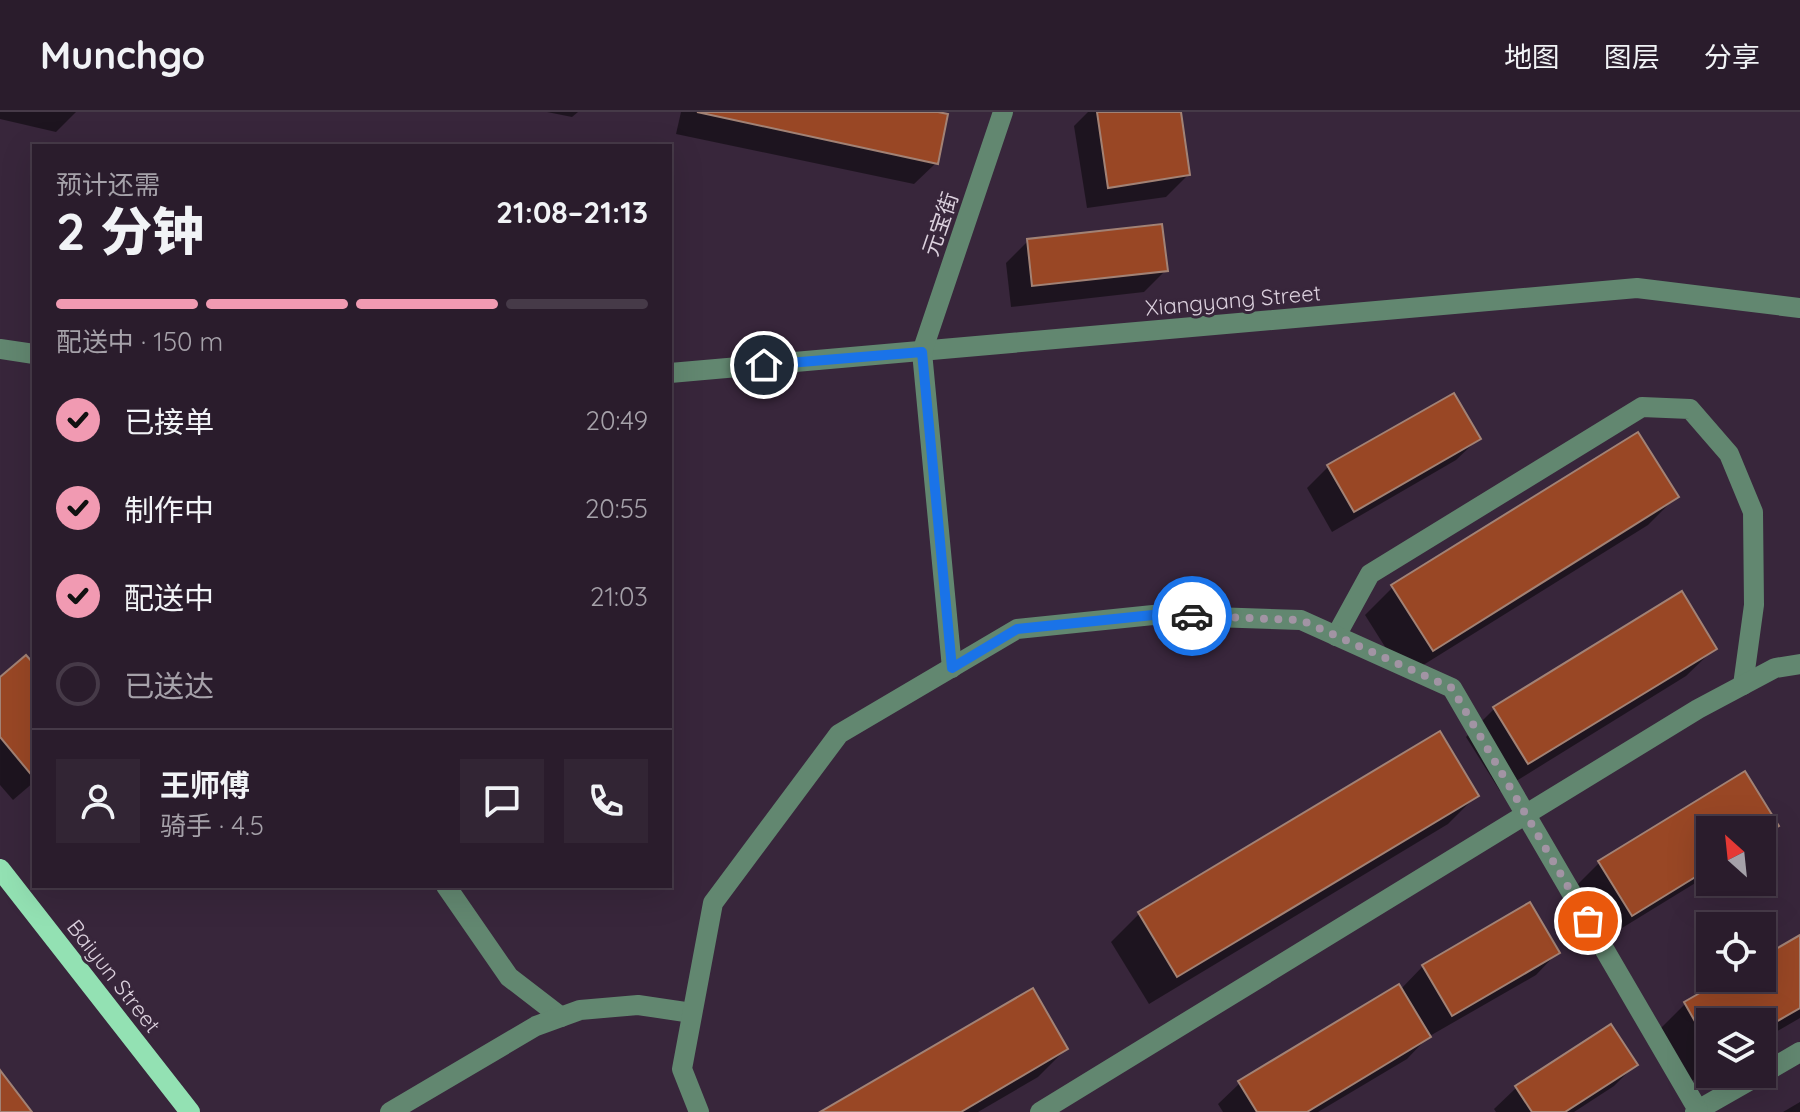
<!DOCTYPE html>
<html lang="zh">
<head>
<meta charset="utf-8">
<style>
	:root { --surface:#2a1c2c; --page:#322534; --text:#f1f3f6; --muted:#a5a1a9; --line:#463a48; --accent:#f19ab2 }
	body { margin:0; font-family:Quicksand,"Noto Sans SC",sans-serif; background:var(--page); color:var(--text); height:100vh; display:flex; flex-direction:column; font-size:30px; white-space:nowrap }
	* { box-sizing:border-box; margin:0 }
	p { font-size:26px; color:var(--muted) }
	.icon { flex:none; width:44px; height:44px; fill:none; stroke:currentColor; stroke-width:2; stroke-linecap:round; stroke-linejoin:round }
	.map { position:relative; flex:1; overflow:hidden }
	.sheet { position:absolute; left:32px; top:32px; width:640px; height:744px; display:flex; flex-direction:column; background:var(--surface); border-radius:0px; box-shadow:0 8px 32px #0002,0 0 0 2px var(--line) }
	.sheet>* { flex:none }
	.needle { width:52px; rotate:333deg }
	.buttons { position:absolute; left:1696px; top:704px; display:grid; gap:16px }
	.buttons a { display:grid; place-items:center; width:80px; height:80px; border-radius:0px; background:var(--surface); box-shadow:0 8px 32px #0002,0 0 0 2px var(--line); font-size:40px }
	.pin { position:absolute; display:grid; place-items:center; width:68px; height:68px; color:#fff; margin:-34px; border:4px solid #fff; border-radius:50%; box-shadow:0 2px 8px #0007 }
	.courier { position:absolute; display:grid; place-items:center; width:80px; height:80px; margin:-40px; border:6px solid #1a73e8; border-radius:50%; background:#fff; color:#222; box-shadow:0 2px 10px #0007 }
	.head em { font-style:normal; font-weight:800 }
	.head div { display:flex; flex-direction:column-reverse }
	.head { display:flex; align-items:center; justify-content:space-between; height:136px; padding:0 24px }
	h1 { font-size:52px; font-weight:800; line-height:60px }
	.bar { display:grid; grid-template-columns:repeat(4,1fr); gap:12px 8px; align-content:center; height:96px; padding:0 24px }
	.bar i { height:10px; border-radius:6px; background:var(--line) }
	.bar .on { background:var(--accent) }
	.bar p { grid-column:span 4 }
	.line { display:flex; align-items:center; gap:20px; padding:0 24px; border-top:2px solid var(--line) }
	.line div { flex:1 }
	.round { display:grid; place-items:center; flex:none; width:84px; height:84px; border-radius:0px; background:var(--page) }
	ol { padding:0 24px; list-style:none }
	li { display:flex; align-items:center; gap:24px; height:88px }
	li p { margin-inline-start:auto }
	li .icon { padding:8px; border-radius:50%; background:var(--accent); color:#111; stroke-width:4 }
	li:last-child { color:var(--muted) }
	li i { width:44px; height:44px; border:4px solid var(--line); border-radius:50% }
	header { display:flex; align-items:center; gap:48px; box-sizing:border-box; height:112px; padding:0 40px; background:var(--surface); border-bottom:2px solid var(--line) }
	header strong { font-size:38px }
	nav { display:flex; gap:44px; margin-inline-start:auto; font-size:28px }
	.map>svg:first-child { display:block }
	.shadow { fill:#0007 }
	.building { fill:#994725; stroke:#a28275; stroke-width:2 }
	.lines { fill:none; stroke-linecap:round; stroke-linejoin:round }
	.minor { stroke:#628770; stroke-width:20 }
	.major { stroke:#93e1b3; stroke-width:20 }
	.done { stroke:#a294a4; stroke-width:8; stroke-dasharray:0 14.4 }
	.route { stroke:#1a73e8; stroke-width:10 }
	.labels { text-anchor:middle; stroke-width:6; stroke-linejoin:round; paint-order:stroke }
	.street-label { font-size:22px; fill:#dbd0dd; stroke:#38263b }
</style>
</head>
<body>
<header>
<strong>Munchgo</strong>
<nav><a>地图</a><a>图层</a><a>分享</a></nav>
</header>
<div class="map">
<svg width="1800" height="1000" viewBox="0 0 1800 1000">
	<rect width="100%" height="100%" fill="#38263b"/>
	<!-- shadow -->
	<g class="shadow">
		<polygon points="0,0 76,0 56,20 0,7"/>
		<polygon points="547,0 578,0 572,5"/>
		<polygon points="681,0 928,0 936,51 914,72 676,22"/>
		<polygon points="1088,0 1179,0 1188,63 1166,85 1087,96 1074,14"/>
		<polygon points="1028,129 1166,158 1144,180 1011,195 1006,151"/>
		<polygon points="1478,327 1456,348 1332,420 1307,376 1328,355"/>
		<polygon points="1676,385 1648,413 1404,565 1365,503 1393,475"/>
		<polygon points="1715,536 1686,564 1500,679 1466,625 1494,597"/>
		<polygon points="34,555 34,670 13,688 0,673 0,567"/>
		<polygon points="1744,662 1776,713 1762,728 1762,718 1710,718 1710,762 1609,824 1578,772 1599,751"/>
		<polygon points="1476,684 1448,712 1149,892 1111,830 1139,802"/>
		<polygon points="1800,825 1800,906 1762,928 1762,910 1710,910 1710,958 1687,972 1657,920 1685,892 1730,866 1762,866 1762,847"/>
		<polygon points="1557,841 1536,863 1428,925 1407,947 1318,1000 1223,1000 1218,992 1240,971 1400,878 1423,854"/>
		<polygon points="1066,937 1038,965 978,1000 824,1000"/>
		<polygon points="1635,953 1614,974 1574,1000 1496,1000 1494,997 1516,976"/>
		<polygon points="1800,990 1800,1000 1783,1000"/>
	</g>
	<!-- building -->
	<g class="building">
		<polygon points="697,0 938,0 948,2 938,52"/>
		<polygon points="1097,0 1181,0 1190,63 1108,76"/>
		<polygon points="1162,112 1168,159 1032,174 1027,127"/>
		<polygon points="1454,281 1481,327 1354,400 1327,353"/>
		<polygon points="1638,320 1679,385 1433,539 1391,473"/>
		<polygon points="1682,479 1717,537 1528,652 1493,595"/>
		<polygon points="26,543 34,552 34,666 0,625 0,565"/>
		<polygon points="1440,619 1479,684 1177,865 1138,800"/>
		<polygon points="1745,659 1779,714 1762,724 1762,718 1710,718 1710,756 1632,804 1598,749"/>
		<polygon points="1530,790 1560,841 1452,904 1422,853"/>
		<polygon points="1800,823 1800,896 1762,918 1762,910 1710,910 1710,936 1684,890 1726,866 1762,866 1762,845"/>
		<polygon points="1399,872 1431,925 1307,1000 1257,1000 1238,969"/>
		<polygon points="1033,876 1068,937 961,1000 820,1000"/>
		<polygon points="1611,912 1638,953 1565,1000 1532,1000 1515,974"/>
		<polygon points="0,958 32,1000 0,1000"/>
	</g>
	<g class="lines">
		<!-- minor -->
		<g class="minor">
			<polyline points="0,237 34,242"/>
			<polyline points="670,261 1637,176 1800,196"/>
			<polyline points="1336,524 1370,462 1642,295 1690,297 1729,342 1753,400 1754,493 1743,573"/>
			<polyline points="952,556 922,240 1003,0"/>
			<polyline points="446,774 509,865 561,905"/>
			<polyline points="1762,962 1800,940"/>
			<polyline points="1698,998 1761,962"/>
			<polyline points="390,1000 536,914 580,898 638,893 692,901"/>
			<polyline points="699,1000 682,957 713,791 839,622 1017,517 1153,503 1301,508 1452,576 1698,998 1695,1000"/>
			<polyline points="1040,1000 1698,597 1775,556 1800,552"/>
		</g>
		<!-- major -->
		<polyline class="major" points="0,757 190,1000"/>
	</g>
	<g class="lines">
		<!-- done -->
		<polyline class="done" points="1192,504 1301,508 1452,576 1588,809"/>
		<!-- route -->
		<polyline class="route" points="764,253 922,240 952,556 1017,517 1153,503 1192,504"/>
	</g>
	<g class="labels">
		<!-- street labels -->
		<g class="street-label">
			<text transform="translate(940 112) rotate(-71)" y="8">元宝街</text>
			<text transform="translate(1233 188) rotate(-5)" y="8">Xiangyang Street</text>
			<text transform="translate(114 864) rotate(52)" y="8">Baiyun Street</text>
		</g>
	</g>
</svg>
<div class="buttons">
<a><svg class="needle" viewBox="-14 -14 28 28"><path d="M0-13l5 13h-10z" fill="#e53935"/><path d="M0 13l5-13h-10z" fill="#a5a1a9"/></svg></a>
<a><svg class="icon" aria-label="locate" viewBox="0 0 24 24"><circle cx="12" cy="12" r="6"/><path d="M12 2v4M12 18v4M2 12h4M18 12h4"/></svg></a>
<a><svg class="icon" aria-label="layers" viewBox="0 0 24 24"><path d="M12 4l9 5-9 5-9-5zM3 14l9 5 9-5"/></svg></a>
</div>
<div class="pin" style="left:1588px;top:809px;background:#ea580c"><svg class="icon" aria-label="bag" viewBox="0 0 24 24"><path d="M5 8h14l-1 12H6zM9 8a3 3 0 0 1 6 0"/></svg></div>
<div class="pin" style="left:764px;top:253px;background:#1f2937"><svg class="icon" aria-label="home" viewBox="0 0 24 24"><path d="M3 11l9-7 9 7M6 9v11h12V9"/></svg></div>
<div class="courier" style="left:1192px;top:504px"><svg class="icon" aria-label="car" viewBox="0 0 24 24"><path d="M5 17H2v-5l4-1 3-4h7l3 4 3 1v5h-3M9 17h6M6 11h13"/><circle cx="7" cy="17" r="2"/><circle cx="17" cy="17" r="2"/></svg></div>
<section class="sheet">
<div class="head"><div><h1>2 分钟</h1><p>预计还需</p></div><em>21:08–21:13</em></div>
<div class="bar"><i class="on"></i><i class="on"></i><i class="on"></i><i></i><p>配送中 · 150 m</p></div>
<ol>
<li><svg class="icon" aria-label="check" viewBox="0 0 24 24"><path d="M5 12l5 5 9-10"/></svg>已接单<p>20:49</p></li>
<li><svg class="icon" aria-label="check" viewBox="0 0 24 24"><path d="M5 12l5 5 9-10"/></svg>制作中<p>20:55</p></li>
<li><svg class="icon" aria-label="check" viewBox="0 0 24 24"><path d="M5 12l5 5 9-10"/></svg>配送中<p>21:03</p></li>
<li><i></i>已送达</li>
</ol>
<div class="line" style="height:144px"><a class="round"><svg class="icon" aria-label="person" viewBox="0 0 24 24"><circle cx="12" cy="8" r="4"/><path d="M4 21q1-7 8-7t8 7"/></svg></a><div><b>王师傅</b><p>骑手 · 4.5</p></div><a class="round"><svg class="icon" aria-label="chat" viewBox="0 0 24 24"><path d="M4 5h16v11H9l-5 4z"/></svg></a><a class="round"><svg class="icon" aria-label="phone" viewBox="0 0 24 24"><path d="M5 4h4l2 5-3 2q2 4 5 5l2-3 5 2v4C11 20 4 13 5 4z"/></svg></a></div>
</section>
</div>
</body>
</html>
